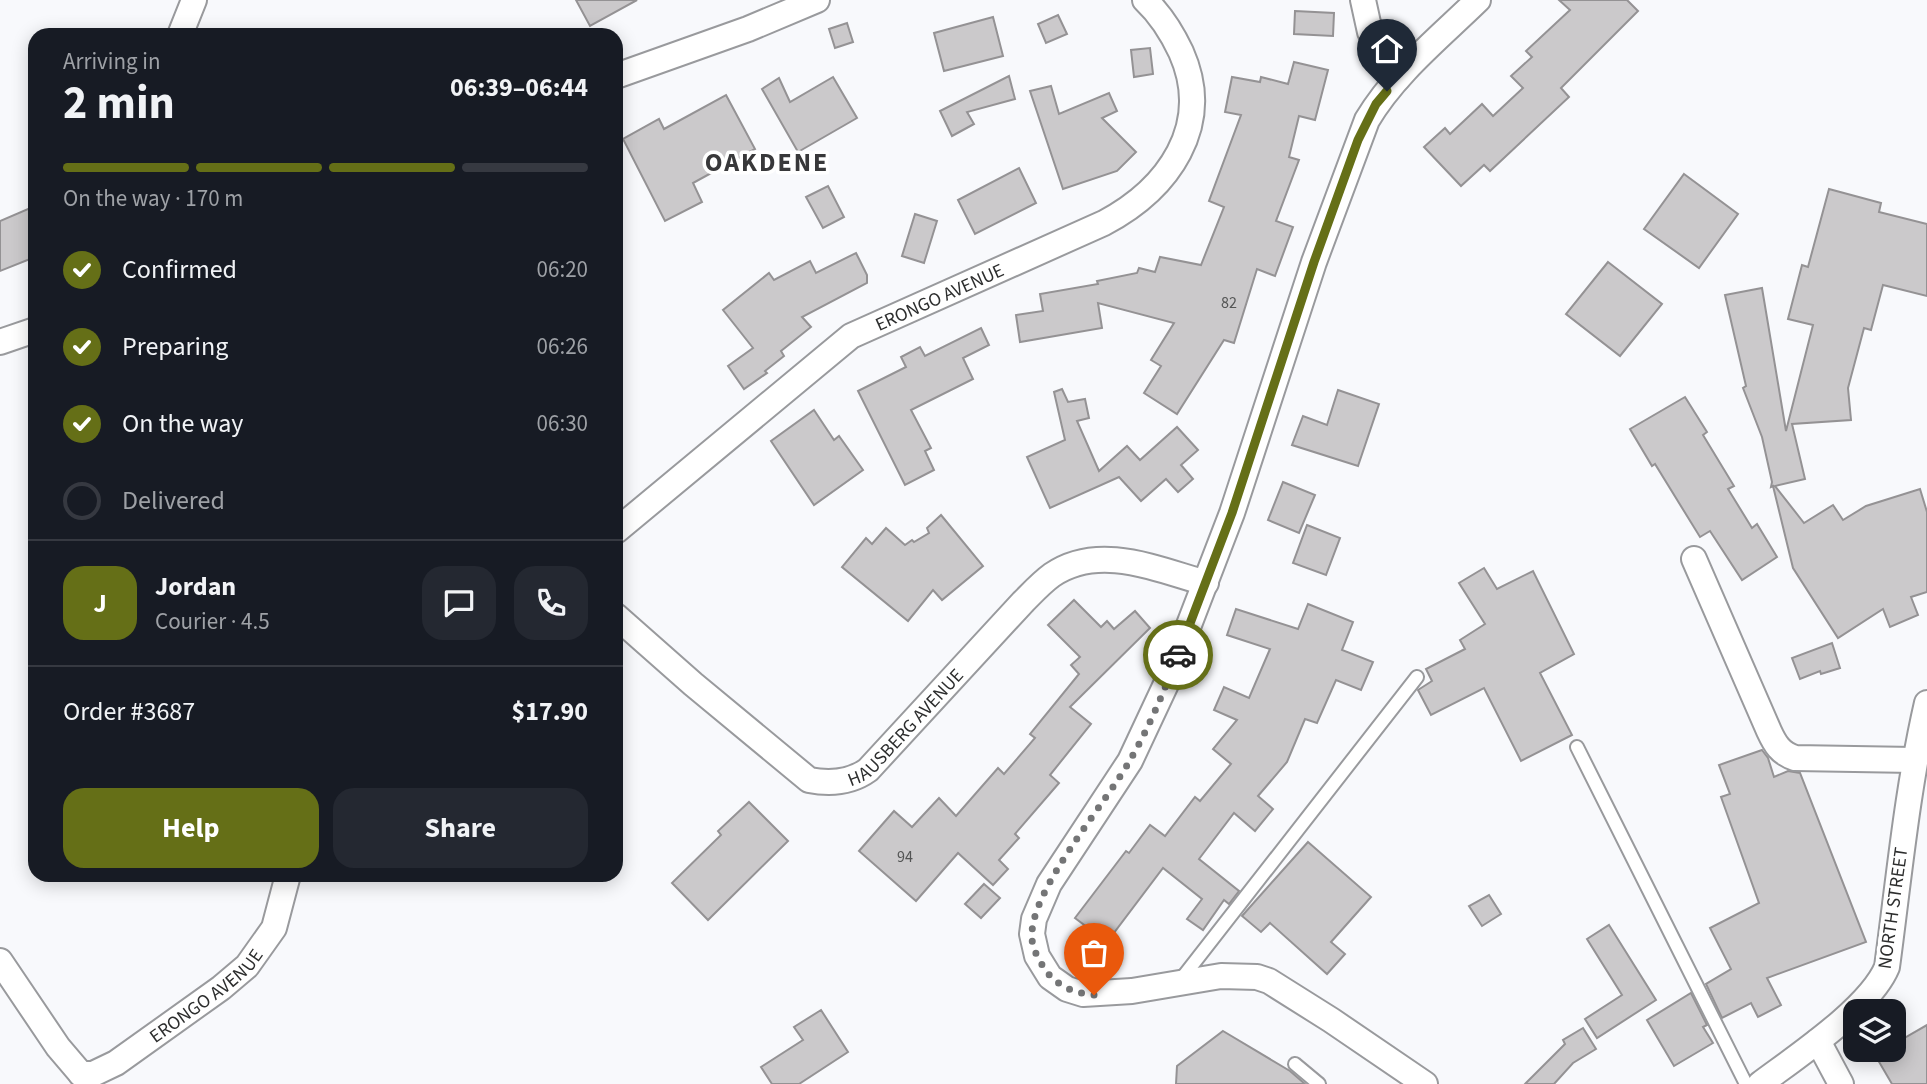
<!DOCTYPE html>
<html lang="en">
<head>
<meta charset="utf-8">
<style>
	:root { --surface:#171b24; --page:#242831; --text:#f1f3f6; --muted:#9ea1a6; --line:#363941; --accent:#656f17 }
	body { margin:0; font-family:"Source Sans 3",sans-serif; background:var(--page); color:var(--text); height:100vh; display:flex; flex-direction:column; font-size:26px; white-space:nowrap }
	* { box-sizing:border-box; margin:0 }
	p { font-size:23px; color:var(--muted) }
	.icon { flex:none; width:38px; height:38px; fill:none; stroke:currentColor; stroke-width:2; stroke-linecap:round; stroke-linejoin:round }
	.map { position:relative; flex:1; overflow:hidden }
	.side { position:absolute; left:28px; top:28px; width:595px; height:854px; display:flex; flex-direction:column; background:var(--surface); border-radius:21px; box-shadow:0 4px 18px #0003 }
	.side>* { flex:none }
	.fabs { position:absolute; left:1843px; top:999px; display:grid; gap:14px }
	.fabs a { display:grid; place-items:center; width:63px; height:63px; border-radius:14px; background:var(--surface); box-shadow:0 4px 18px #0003; font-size:35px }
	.pin { position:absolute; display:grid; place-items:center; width:60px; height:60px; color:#fff; margin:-72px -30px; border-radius:50% 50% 50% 0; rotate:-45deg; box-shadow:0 0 7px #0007 }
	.pin .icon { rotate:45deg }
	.courier { position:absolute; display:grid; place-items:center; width:70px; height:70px; margin:-35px; border:5px solid #656f17; border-radius:50%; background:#fff; color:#222; box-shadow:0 2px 9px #0007 }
	.head em { font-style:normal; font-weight:700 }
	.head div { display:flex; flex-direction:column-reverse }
	.head { display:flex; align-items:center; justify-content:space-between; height:119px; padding:0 35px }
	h1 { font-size:46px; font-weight:700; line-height:52px }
	.bar { display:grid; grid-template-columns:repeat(4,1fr); gap:10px 7px; align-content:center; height:84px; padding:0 35px }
	.bar i { height:9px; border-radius:5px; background:var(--line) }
	.bar .selected { background:var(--accent) }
	.bar p { grid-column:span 4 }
	.line { display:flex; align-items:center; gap:18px; padding:0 35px; border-top:2px solid var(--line) }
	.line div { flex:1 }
	.round { display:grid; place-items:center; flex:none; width:74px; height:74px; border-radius:21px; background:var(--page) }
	ol { padding:0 35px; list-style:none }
	li { display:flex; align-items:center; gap:21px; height:77px }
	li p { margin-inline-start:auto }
	li .icon { padding:7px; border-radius:50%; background:var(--accent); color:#fff; stroke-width:4 }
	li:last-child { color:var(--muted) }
	li i { width:38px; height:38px; border:4px solid var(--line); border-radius:50% }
	.primary-button { display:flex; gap:14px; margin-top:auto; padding:14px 35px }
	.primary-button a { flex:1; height:80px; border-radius:21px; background:var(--accent); color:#fff; font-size:28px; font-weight:700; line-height:80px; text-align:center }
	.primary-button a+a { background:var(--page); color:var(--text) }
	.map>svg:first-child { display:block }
	.building { fill:#cbc9cb; stroke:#949294; stroke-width:2 }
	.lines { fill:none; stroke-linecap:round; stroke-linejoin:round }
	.service-casing { stroke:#999a9d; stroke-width:16 }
	.minor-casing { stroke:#999a9d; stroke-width:28 }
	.service { stroke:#fff; stroke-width:12 }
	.minor { stroke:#fff; stroke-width:24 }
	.done { stroke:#747576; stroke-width:7; stroke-dasharray:0 12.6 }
	.route { stroke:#656f17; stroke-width:9 }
	.labels { text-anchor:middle; stroke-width:7; stroke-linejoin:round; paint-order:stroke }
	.number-label { font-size:16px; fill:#545555 }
	.street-label { font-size:19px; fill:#2d2e2e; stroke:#fff }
	.district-label { font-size:26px; font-weight:bold; letter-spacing:2px; fill:#38383a; stroke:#fff }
</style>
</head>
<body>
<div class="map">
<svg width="1927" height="1084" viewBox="0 0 1927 1084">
	<rect width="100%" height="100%" fill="#f8f9fc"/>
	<!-- building -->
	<g class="building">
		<polygon points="576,0 637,0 590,26"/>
		<polygon points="1559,0 1627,0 1638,11 1561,88 1569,97 1490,171 1484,165 1461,186 1424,147 1445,128 1450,134 1482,104 1493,116 1523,88 1511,76 1532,57 1526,51 1570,10"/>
		<polygon points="1295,11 1334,13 1333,36 1294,34"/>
		<polygon points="1058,15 1067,34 1046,43 1038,24"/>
		<polygon points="993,17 1003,56 944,71 934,33"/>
		<polygon points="847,23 853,42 835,48 829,29"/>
		<polygon points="1150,48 1153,74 1134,77 1131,50"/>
		<polygon points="1294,62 1328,70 1315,120 1299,116 1289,157 1299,160 1276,221 1293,227 1275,276 1257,269 1234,343 1224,340 1177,414 1144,393 1161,366 1151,360 1174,323 1098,303 1102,328 1020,342 1016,315 1043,311 1040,294 1098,284 1097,281 1137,273 1139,268 1155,272 1160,257 1201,265 1224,207 1209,201 1241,115 1225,112 1232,77 1260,82 1261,77 1288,84"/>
		<polygon points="1009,76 1015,99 967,112 974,124 952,136 940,111"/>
		<polygon points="833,77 857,118 798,152 762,89 779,78 790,102"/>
		<polygon points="1051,86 1059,114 1109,93 1117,111 1102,118 1136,152 1117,171 1063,189 1030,91"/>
		<polygon points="726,95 755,149 693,183 702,202 665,221 623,139 659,119 664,129"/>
		<polygon points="1019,168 1036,203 975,234 958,200"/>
		<polygon points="1684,174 1738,214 1699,268 1644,229"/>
		<polygon points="828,186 844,217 823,228 806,197"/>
		<polygon points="1829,189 1881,203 1879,212 1927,224 1927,296 1883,285 1871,330 1864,328 1848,388 1851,420 1792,424 1805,479 1775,486 1804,523 1833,505 1843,520 1866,506 1920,489 1927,512 1927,592 1911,597 1918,615 1890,627 1883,609 1838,638 1793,568 1773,486 1771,487 1772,482 1762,437 1743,388 1746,386 1725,295 1762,288 1786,431 1813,325 1788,319 1802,265 1808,267"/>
		<polygon points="35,206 35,257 0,271 0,221"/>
		<polygon points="915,214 937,221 924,263 902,256"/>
		<polygon points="856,253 867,275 867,283 802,317 811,327 781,351 784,356 765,371 767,373 744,389 728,366 753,348 723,310 769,273 774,280 810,261 816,273"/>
		<polygon points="1608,262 1662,304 1620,356 1566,314"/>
		<polygon points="981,328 989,345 963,358 973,379 911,410 931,448 925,451 934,470 905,485 858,391 906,367 901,357 920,347 925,356"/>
		<polygon points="1062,389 1068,402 1085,399 1089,418 1077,421 1099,471 1127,446 1140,460 1177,427 1198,450 1181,465 1193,479 1178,492 1166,479 1141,501 1119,477 1050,508 1027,457 1065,440 1054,392"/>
		<polygon points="1338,390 1379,404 1358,466 1292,445 1303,416 1327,425"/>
		<polygon points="1685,397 1707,432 1703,435 1734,486 1728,489 1752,528 1757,524 1777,557 1742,580 1710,531 1700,537 1655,464 1652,466 1630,429"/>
		<polygon points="814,410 834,440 839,436 863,470 814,505 771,441"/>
		<polygon points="1283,482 1315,495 1299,533 1268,520"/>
		<polygon points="941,515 983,566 942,600 933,590 908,621 842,567 866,538 872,544 886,528 905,545 912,540 914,542 929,533 927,528"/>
		<polygon points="1307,525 1340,538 1326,575 1293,563"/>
		<polygon points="1484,568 1497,589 1533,571 1574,654 1540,673 1572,735 1521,761 1484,688 1431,715 1418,690 1432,681 1426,669 1465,649 1460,640 1485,624 1459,583"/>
		<polygon points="1074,600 1101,627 1107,621 1114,629 1135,611 1150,628 1070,707 1091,724 1050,775 1059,783 1015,834 1019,838 999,860 1008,869 993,885 958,853 916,901 859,851 894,811 912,827 939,798 956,816 998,768 1004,774 1035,738 1030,734 1079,674 1071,665 1080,657 1048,625"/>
		<polygon points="1308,604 1353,622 1342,650 1373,662 1361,690 1336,680 1317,723 1305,719 1287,762 1258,796 1273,809 1255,831 1234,813 1199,859 1239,891 1229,904 1224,900 1203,930 1187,919 1202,899 1163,868 1107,942 1075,918 1126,851 1129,853 1150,825 1165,836 1195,797 1200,801 1231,764 1213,749 1237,720 1214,710 1224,687 1249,698 1270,649 1227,635 1236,609 1298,629"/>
		<polygon points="1832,643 1840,668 1821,674 1820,671 1800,679 1792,658"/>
		<polygon points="1762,750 1768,758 1774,777 1788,771 1800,773 1866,942 1767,978 1781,1005 1758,1017 1751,1003 1722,1018 1706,984 1731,969 1710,928 1759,903 1721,797 1730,794 1719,765"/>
		<polygon points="749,802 788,841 708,920 672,883 721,835 718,831"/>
		<polygon points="1308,842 1371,897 1331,942 1345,954 1327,974 1270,923 1261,932 1242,916"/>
		<polygon points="984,884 1000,898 981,918 965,904"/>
		<polygon points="1489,895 1501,914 1482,926 1469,906"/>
		<polygon points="1609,925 1656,1000 1597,1038 1585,1019 1622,995 1587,939"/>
		<polygon points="1691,993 1707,1025 1703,1027 1713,1043 1674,1066 1647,1020"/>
		<polygon points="821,1010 848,1052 799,1084 772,1084 761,1067 803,1040 794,1027"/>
		<polygon points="1927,1025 1927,1084 1892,1084 1875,1055 1884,1050 1894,1050 1894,1044"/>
		<polygon points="1583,1028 1596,1049 1573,1063 1554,1084 1525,1084 1565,1044 1563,1040"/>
		<polygon points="1223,1031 1290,1071 1305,1084 1176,1084 1177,1066"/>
	</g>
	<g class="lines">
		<!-- service casing -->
		<g class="service-casing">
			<g id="service">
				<polyline points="1577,747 1746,1084"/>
				<polyline points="1179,982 1417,677"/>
				<polyline points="1295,1064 1319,1084"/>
			</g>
		</g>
		<!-- minor casing -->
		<g class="minor-casing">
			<g id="minor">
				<polyline points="1363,0 1370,32 1398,78"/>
				<polyline points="180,35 194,0"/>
				<polyline points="616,76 748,29 817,0"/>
				<polyline points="0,342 35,330"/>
				<path id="s1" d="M616,531L851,336L1104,223C1168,189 1214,126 1181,52C1172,33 1161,15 1145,0"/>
				<path d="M1694,559L1769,731C1775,744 1780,753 1795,758L1914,760"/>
				<path id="s2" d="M616,616L693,684L809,780C830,784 850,783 868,770L1023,602C1032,593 1041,583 1052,575C1099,543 1156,569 1206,583"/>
				<polyline points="0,961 58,1047 81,1074"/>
				<polyline points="1818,1041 1841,1084"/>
				<path id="s3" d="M81,1074H93L116,1063L221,988L247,966L274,928L288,875"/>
				<path d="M1425,1084L1331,1020L1269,981L1257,977L1221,976L1132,991L1083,994L1067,989L1050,977L1037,956L1032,934L1034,919L1049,884L1130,761L1167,682L1232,513L1314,262L1367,120C1395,73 1439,38 1478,0"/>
				<path d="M1760,1084C1796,1057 1870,1008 1887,967C1899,878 1907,790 1927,703"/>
			</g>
		</g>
		<!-- service -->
		<use href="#service" class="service"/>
		<!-- minor -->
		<use href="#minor" class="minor"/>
	</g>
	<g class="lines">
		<!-- done -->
		<path class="done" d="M1094,995C1074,993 1056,986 1044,968C1038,958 1031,947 1032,934C1032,889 1105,804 1129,762C1149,728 1164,691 1178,655"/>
		<!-- route -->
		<polyline class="route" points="1178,655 1232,513 1314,262 1358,140 1376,104 1387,91"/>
	</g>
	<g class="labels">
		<!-- number labels -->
		<g class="number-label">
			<text x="1229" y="308">82</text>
			<text x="905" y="862">94</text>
		</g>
		<!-- street labels -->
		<g class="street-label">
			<text dy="7" stroke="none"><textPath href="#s1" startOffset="402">ERONGO AVENUE</textPath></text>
			<text dy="7" stroke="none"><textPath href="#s2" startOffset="371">HAUSBERG AVENUE</textPath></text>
			<text transform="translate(1892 908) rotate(-82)" y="7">NORTH STREET</text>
			<text dy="7" stroke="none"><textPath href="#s3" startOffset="150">ERONGO AVENUE</textPath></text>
		</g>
		<!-- district labels -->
		<g class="district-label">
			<text x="767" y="171">OAKDENE</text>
		</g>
	</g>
</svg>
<div class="fabs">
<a><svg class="icon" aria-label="layers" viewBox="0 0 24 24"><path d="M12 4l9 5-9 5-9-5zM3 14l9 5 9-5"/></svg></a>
</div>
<div class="pin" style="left:1094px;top:995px;background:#ea580c"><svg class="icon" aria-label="bag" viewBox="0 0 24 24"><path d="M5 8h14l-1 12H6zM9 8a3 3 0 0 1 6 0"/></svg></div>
<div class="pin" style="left:1387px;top:91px;background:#1f2937"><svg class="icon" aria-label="home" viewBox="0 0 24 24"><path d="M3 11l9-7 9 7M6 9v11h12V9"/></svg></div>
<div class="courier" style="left:1178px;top:655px"><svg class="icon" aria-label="car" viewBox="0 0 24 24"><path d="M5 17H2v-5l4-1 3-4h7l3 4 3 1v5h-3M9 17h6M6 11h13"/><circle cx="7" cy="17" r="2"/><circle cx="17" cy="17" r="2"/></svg></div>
<section class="side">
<div class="head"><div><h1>2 min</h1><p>Arriving in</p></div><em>06:39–06:44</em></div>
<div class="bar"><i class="selected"></i><i class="selected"></i><i class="selected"></i><i></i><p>On the way · 170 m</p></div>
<ol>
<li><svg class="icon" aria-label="check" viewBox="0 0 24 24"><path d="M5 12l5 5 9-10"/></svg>Confirmed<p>06:20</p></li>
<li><svg class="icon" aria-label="check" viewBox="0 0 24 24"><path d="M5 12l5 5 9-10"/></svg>Preparing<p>06:26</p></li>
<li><svg class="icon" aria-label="check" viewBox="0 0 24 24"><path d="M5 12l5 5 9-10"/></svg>On the way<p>06:30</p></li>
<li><i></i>Delivered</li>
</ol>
<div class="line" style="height:126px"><b class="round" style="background:var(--accent);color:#fff">J</b><div><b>Jordan</b><p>Courier · 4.5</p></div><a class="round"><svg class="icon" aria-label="chat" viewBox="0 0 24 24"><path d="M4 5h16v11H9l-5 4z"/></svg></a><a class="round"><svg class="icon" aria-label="phone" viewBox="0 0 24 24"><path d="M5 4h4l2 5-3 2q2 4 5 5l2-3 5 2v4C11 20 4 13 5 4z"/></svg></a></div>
<div class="line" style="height:91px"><div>Order #3687</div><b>$17.90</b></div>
<div class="primary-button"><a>Help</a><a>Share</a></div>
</section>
</div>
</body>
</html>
